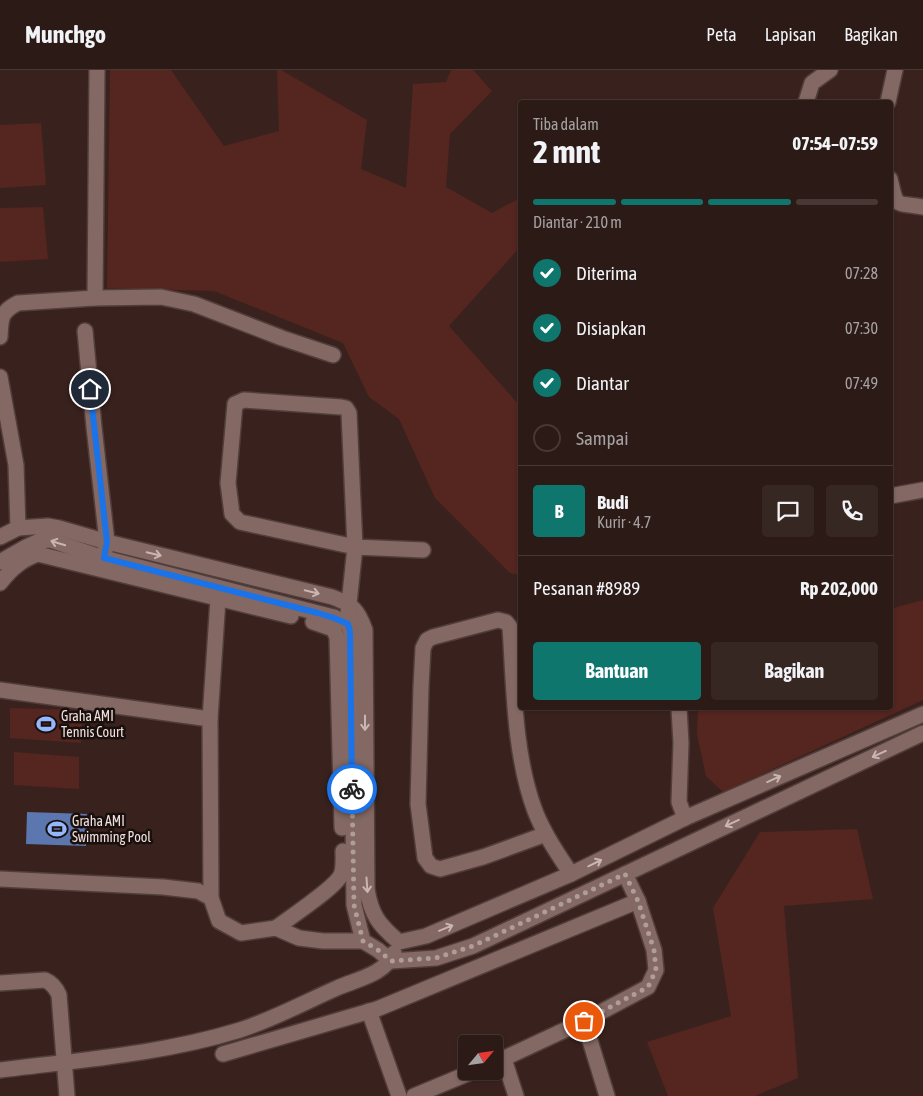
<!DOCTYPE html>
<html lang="id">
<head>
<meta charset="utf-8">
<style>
	:root { --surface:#2b1a16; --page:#372723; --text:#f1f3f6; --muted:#a6a1a1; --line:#473835; --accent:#0f766e }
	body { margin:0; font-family:"Asap Condensed",sans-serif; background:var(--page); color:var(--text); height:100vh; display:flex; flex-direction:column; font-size:19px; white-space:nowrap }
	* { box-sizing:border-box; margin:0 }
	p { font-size:16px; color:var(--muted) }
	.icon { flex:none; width:28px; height:28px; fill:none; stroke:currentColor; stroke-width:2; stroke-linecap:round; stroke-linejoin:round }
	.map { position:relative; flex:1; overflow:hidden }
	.details { position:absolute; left:518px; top:30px; width:375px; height:610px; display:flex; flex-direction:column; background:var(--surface); border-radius:5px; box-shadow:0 1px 4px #0004,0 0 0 1px var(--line) }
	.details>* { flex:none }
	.needle { width:32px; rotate:61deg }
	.buttons { position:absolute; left:458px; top:965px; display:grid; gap:10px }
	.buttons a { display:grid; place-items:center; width:45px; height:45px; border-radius:5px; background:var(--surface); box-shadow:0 1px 4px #0004,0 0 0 1px var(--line); font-size:25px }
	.pin { position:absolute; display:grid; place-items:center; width:42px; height:42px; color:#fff; margin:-21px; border:2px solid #fff; border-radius:50%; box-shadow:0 1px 5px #0007 }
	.courier { position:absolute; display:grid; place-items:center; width:50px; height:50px; margin:-25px; border:4px solid #1a73e8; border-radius:50%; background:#fff; color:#222; box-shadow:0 1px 6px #0007 }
	.overview em { font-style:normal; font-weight:700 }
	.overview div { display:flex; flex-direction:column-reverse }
	.overview { display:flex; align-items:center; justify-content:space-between; height:85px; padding:0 15px }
	h1 { font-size:32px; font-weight:700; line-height:38px }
	.bar { display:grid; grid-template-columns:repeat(4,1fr); gap:8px 5px; align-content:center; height:60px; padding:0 15px }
	.bar i { height:6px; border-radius:4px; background:var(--line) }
	.bar .current { background:var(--accent) }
	.bar p { grid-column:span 4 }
	.line { display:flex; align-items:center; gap:12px; padding:0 15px; border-top:1px solid var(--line) }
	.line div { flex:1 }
	.round { display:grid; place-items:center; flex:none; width:52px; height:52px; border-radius:5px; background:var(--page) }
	ol { padding:0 15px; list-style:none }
	li { display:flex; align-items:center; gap:15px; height:55px }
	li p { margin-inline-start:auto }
	li .icon { padding:5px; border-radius:50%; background:var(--accent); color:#fff; stroke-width:4 }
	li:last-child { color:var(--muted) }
	li i { width:28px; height:28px; border:2px solid var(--line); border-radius:50% }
	.action { display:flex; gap:10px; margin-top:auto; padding:10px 15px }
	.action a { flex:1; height:58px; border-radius:5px; background:var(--accent); color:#fff; font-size:20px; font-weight:700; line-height:58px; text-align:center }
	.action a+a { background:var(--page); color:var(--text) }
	header { display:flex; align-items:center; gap:30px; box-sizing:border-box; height:70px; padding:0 25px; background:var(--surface); border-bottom:1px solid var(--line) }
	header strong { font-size:24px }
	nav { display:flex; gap:28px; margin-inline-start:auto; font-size:18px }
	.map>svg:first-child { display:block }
	.green { fill:#55251f }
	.water { fill:#5c77af }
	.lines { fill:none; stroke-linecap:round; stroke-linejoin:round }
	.street-casing { stroke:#513e3b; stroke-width:18 }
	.street { stroke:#836863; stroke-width:15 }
	.oneway { stroke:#c9b5b2 }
	.done { stroke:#af9d9a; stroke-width:5; stroke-dasharray:0 9 }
	.route { stroke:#1a73e8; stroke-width:6 }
	.labels { text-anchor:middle; stroke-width:5; stroke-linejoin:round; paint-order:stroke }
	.poi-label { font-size:14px; fill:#efdfdd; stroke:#190f0d; text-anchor:start }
</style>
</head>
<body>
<header>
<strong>Munchgo</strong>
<nav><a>Peta</a><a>Lapisan</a><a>Bagikan</a></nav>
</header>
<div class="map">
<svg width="923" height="1026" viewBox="0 0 923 1026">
	<rect width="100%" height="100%" fill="#39221e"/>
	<!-- green -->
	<g class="green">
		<polygon points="110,0 171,0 224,76 279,61 277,0 281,0 367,50 361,99 406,118 413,14 446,12 451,0 473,0 492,21 450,64 446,117 492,143 520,128 520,177 449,256 520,336 520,505 510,503 435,428 399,349 369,327 343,273 214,221 107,218"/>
		<polygon points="41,53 46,115 0,118 0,55"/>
		<polygon points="43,137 48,189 0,192 0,138"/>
		<polygon points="923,530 923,630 723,722 706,706 697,664 698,638 890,638 890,539"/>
		<polygon points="10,638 83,640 81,673 10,668"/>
		<polygon points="14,682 79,687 79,719 14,715"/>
		<polygon points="857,759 873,829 784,836 798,1008 755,1026 668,1026 647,972 731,946 713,838 760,762"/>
	</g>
	<!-- water -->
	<polygon class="water" points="27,742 87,744 86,776 26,774"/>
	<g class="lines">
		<!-- street casing -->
		<g class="street-casing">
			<g id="street">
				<polyline points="806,32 812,13 830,0"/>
				<polyline points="888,32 895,0"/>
				<path d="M890,109C897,139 894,132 923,137"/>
				<polyline points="95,228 97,0"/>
				<polyline points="85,261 94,357 107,472 105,481"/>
				<path d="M0,267C1,249 0,242 18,233L95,228L161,227L194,234L282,268L333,285"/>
				<polyline points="0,307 16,395 18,458"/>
				<polyline points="890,426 923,420"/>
				<path d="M0,467L18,458L48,456L59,458L107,472L332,527C352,534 358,540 365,560L367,819C371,845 379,855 399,872"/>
				<polyline points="0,492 26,477 39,471 50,470 104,488 318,543 334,547 348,554 351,562 354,835 363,871 378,880 391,891 436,888 473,876 923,663"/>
				<path d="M0,513C11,499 21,490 38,484L291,546"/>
				<polyline points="348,543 355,477 349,343 346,338 341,337 244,330 235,334 228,413 232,444 240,452 355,477 423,480"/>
				<polyline points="313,552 333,559 337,567 342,758"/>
				<polyline points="0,620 210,649"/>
				<polyline points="679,638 681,673 679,732 685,748"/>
				<path d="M546,764L483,787L440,799L431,796L425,788L418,734L421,617L423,578L427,570L433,567L498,550L506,552L510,557C514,617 514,685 535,741C544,764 558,784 571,804"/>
				<polyline points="0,809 163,817 198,821 211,828 219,851 241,863 276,858 299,868 323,871 363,871"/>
				<polyline points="211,828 210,649 218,529"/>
				<path d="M276,858C289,848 335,818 341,805C344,798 343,789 343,781"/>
				<polyline points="399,872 426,866 571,804 685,748 923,644"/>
				<path d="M0,913L45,910C52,913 56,918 59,925L67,1026"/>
				<polyline points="369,941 399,1026"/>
				<polyline points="584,951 607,1026"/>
				<polyline points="223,984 377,939 638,831"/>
				<polyline points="504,989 516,1026"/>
				<polyline points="494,993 584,951 648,917 656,900 654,880 638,831 625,804"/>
				<path d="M0,1000C80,990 162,984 240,960C274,949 305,932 337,918C357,909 384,905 394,883"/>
				<polyline points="414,1026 474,1001"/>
			</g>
		</g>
		<!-- street -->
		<use href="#street" class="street"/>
	</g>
	<!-- one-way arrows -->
	<defs><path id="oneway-shaft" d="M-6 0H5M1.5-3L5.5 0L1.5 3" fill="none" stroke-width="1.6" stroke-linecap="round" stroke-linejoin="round" transform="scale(1.25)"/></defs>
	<g class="oneway">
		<use href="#oneway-shaft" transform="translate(58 473) rotate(-163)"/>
		<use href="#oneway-shaft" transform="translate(154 484) rotate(14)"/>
		<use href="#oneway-shaft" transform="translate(312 522) rotate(13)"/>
		<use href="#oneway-shaft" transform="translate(365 653) rotate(90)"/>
		<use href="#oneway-shaft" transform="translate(879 684) rotate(155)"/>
		<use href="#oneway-shaft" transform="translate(774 709) rotate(-24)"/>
		<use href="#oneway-shaft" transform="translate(732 753) rotate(155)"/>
		<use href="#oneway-shaft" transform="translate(595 793) rotate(-26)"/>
		<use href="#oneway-shaft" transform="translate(367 815) rotate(86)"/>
		<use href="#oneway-shaft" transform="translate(446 858) rotate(-22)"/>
	</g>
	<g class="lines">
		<!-- done -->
		<polyline class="done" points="352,719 354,835 363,871 378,880 391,891 436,888 473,876 625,804 638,831 654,880 656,900 648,917 584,951"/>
		<!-- route -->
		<polyline class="route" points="90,319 107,472 104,488 318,543 334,548 348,554 350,562 352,719"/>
	</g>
	<!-- icons -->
	<defs>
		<g id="stadium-bare" transform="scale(1.5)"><path d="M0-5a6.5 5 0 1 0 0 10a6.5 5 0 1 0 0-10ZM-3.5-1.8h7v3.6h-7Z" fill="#94b7fd" stroke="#190f0d" stroke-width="2.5" paint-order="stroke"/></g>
	</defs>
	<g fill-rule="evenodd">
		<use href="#stadium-bare" x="46" y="654"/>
		<use href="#stadium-bare" x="57" y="759"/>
	</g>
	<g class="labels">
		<!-- poi labels -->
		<g class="poi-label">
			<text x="61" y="651">Graha AMI<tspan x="61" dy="16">Tennis Court</tspan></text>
			<text x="72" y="756">Graha AMI<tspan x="72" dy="16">Swimming Pool</tspan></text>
		</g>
	</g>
</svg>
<div class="buttons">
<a><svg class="needle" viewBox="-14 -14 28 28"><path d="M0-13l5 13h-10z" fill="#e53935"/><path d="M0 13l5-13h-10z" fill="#a6a1a1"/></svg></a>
</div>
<div class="pin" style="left:584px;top:951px;background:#ea580c"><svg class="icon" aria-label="bag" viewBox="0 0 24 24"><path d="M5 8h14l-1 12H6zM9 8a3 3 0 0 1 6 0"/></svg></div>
<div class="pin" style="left:90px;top:319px;background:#1f2937"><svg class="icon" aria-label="home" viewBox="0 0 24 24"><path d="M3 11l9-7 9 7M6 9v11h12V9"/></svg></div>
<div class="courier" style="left:352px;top:719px"><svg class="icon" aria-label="bike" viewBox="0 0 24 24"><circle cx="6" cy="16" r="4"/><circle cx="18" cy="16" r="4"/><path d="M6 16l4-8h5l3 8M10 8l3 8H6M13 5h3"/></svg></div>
<section class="details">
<div class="overview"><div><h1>2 mnt</h1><p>Tiba dalam</p></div><em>07:54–07:59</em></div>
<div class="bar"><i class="current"></i><i class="current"></i><i class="current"></i><i></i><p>Diantar · 210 m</p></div>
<ol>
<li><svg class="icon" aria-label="check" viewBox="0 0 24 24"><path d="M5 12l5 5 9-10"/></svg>Diterima<p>07:28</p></li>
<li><svg class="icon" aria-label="check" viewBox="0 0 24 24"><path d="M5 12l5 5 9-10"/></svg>Disiapkan<p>07:30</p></li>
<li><svg class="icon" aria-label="check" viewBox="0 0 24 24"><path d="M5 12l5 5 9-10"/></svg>Diantar<p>07:49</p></li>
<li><i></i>Sampai</li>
</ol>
<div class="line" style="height:90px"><b class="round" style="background:var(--accent);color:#fff">B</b><div><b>Budi</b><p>Kurir · 4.7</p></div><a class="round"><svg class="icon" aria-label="chat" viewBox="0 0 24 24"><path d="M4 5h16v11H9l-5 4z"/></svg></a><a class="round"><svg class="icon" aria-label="phone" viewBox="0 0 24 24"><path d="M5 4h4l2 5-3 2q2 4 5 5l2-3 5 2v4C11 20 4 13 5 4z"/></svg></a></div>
<div class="line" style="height:65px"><div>Pesanan #8989</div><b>Rp 202,000</b></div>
<div class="action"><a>Bantuan</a><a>Bagikan</a></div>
</section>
</div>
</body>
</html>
